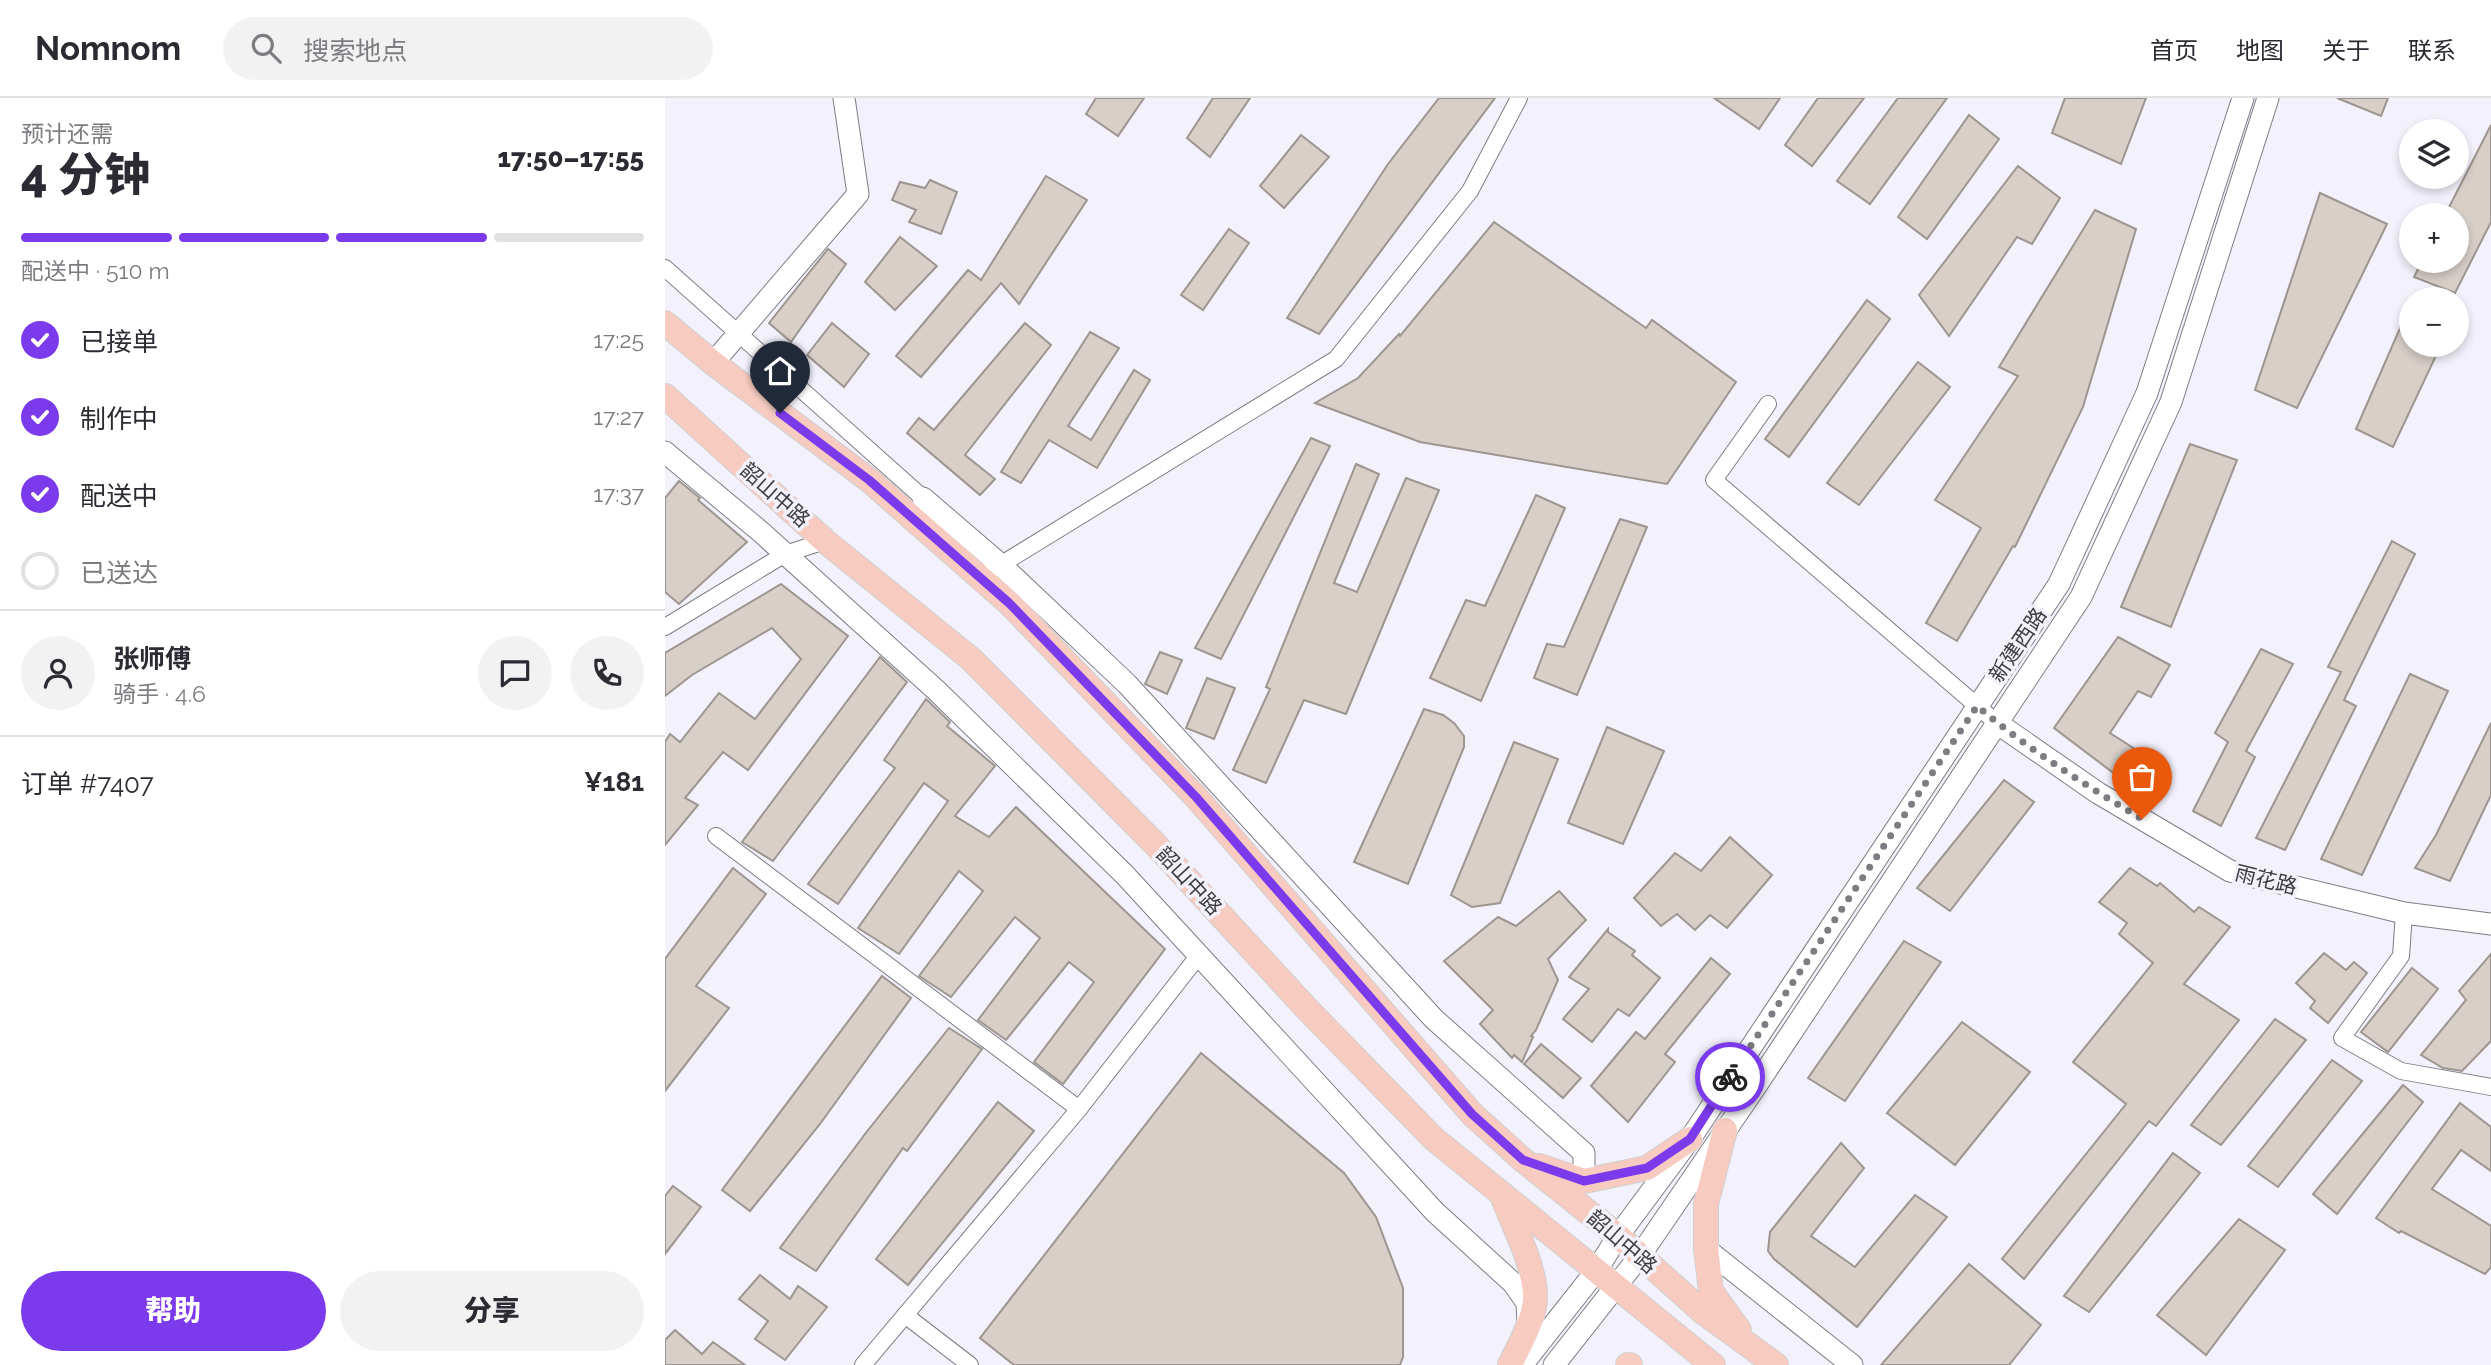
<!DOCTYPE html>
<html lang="zh">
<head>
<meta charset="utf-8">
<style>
	:root { --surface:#fff; --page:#f2f2f3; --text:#2b2b33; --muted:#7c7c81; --line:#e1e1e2; --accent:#7c3aed }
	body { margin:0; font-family:Raleway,"Noto Sans SC",sans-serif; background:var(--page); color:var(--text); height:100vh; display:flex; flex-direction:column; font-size:26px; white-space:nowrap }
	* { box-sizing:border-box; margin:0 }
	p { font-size:23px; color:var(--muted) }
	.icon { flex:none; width:38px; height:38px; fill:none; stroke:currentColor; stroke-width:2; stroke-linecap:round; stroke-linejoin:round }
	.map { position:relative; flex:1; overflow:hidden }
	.side { display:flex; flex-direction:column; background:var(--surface); width:665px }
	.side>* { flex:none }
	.buttons { position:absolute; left:1734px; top:21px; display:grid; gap:14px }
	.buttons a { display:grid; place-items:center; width:70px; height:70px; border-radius:50%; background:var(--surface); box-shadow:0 4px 10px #0003; font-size:35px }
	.pin { position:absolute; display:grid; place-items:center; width:60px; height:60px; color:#fff; margin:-72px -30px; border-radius:50% 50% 50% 0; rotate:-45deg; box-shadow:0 0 7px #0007 }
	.pin .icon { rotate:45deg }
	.courier { position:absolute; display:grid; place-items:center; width:70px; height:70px; margin:-35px; border:5px solid #7c3aed; border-radius:50%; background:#fff; color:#222; box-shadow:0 2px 9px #0007 }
	.summary em { font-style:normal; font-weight:800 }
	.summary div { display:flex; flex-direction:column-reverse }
	.summary { display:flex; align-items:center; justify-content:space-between; height:119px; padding:0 21px }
	h1 { font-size:46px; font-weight:800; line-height:52px }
	.bar { display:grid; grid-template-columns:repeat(4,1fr); gap:10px 7px; align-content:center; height:84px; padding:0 21px }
	.bar i { height:9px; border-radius:5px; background:var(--line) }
	.bar .selected { background:var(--accent) }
	.bar p { grid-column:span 4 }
	.line { display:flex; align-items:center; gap:18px; padding:0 21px; border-top:2px solid var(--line) }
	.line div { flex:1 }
	.round { display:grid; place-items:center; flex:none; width:74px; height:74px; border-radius:37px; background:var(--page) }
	ol { padding:0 21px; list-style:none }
	li { display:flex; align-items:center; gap:21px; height:77px }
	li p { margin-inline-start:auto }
	li .icon { padding:7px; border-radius:50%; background:var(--accent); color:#fff; stroke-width:4 }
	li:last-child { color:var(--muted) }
	li i { width:38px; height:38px; border:4px solid var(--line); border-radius:50% }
	.button { display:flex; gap:14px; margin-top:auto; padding:14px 21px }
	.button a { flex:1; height:80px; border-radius:42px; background:var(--accent); color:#fff; font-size:28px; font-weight:800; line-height:80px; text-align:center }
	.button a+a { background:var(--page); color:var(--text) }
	header { display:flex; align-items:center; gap:42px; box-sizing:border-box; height:98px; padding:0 35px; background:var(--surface); border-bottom:2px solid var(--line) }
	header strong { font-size:33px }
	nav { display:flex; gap:38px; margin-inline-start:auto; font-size:24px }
	.search { width:490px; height:63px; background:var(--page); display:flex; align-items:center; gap:18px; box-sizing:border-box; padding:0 24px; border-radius:38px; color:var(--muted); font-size:26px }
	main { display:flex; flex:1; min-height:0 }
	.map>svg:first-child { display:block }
	.building { fill:#d8cfc9; stroke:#9d958f; stroke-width:2 }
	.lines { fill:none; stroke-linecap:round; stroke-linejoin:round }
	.street-casing { stroke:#7d7d85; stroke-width:18 }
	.secondary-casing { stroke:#7d7d85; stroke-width:23 }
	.primary-casing { stroke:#d0d0d1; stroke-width:26 }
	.street { stroke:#fff; stroke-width:16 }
	.secondary { stroke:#fff; stroke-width:21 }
	.primary { stroke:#f7cbc0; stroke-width:24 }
	.done { stroke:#7d7c82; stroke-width:7; stroke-dasharray:0 12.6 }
	.route { stroke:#7c3aed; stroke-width:9 }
	.labels { text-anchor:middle; stroke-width:7; stroke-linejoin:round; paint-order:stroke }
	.street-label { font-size:21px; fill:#3d3c40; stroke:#f3f2fc }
</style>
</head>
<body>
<header>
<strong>Nomnom</strong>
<div class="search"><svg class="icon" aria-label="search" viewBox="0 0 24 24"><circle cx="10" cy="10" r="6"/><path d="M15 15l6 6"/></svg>搜索地点</div>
<nav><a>首页</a><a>地图</a><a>关于</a><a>联系</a></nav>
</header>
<main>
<section class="side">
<div class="summary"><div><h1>4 分钟</h1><p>预计还需</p></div><em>17:50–17:55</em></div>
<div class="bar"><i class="selected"></i><i class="selected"></i><i class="selected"></i><i></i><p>配送中 · 510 m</p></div>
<ol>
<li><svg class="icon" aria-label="check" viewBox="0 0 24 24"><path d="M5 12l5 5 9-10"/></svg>已接单<p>17:25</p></li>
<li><svg class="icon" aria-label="check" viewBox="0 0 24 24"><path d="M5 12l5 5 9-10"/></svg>制作中<p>17:27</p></li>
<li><svg class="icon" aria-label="check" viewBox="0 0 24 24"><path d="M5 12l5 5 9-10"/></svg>配送中<p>17:37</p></li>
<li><i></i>已送达</li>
</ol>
<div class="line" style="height:126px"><a class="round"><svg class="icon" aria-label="person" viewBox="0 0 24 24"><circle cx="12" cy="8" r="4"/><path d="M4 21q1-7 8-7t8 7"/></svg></a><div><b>张师傅</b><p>骑手 · 4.6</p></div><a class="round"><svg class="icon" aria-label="chat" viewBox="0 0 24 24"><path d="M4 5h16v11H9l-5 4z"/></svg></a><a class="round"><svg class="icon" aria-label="phone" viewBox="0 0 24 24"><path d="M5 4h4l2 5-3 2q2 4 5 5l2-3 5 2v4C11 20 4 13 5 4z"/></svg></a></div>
<div class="line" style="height:91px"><div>订单 #7407</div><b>¥181</b></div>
<div class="button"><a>帮助</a><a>分享</a></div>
</section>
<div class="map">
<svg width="1826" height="1267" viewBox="0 0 1826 1267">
	<rect width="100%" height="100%" fill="#f3f2fc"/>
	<!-- building -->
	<g class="building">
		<polygon points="431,0 479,0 453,38 421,16"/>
		<polygon points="548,0 585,0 545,59 522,40"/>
		<polygon points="774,0 830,0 654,236 622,220 723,66"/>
		<polygon points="1049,0 1115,0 1094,31"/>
		<polygon points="1153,0 1199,0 1147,68 1120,47"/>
		<polygon points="1233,0 1282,0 1205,106 1172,83"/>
		<polygon points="1400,0 1481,0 1456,66 1387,35"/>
		<polygon points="1672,0 1723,0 1716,18"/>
		<polygon points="1304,17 1334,41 1262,141 1233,119"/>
		<polygon points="1826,27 1826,124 1790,195 1749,179 1757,163 1792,163 1792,117 1780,117"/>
		<polygon points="636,37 664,59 619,110 595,88"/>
		<polygon points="1353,68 1395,100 1367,146 1352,139 1284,238 1254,197"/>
		<polygon points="381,78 422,102 354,206 336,185 256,279 231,258 303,172 316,182"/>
		<polygon points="265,82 292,94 276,136 244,124 251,112 227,102 235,84 260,90"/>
		<polygon points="1655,95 1722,126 1632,310 1590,292"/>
		<polygon points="1430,112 1471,131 1418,309 1350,449 1348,448 1292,543 1261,525 1316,430 1270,402 1353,278 1334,269"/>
		<polygon points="829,124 981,230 987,222 1071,284 1002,386 755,344 650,305 693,280 734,236 735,238"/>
		<polygon points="564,131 584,145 538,212 516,197"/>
		<polygon points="235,139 272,168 230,212 200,184"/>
		<polygon points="163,151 181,166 126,244 104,225"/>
		<polygon points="1202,202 1225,221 1124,359 1100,341"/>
		<polygon points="1746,205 1746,247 1776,247 1728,349 1691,331"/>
		<polygon points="167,225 204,256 179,289 142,257"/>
		<polygon points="360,225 386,247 300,357 330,381 315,397 242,335 254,320 269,332"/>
		<polygon points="425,234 454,250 403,328 426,342 469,272 485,282 432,370 384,342 356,385 336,374"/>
		<polygon points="1253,264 1285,289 1194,407 1162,385"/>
		<polygon points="646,340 665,348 556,561 530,550"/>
		<polygon points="1525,346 1572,362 1506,529 1456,509"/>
		<polygon points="691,366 714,376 669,485 692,494 741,380 774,392 681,616 639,602 601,685 568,672 605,591 601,589"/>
		<polygon points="14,383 35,400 33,402 82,444 14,506 0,494 0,400"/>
		<polygon points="871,397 900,410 816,603 765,580 801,502 820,508"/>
		<polygon points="955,421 982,429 912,597 869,580 882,546 899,549"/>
		<polygon points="1727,443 1750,456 1679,602 1691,608 1620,752 1591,740 1676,574 1663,569"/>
		<polygon points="116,486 183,538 83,672 58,654 20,700 33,707 0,747 0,644 5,636 15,644 54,595 90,621 136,561 107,530 27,577 0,598 0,555"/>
		<polygon points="1453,539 1505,567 1486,599 1473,593 1445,635 1473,653 1455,680 1389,630"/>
		<polygon points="1596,551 1628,566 1581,653 1590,659 1556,728 1528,713 1563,644 1550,635"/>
		<polygon points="495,554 517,562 502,596 480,586"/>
		<polygon points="215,559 242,584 108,763 77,744"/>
		<polygon points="1745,576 1783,593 1697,777 1656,761"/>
		<polygon points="542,580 570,590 549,641 521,630"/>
		<polygon points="261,601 285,624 282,628 330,668 290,718 324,739 351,709 500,851 398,986 369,964 429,884 404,864 341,942 313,922 375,840 350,819 286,899 254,878 318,793 294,773 234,856 193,830 283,703 259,685 173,806 143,786 230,670 219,662"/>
		<polygon points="759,611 778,617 789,625 799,638 799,649 743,786 689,764"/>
		<polygon points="1826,625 1826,697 1785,783 1750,770 1771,737"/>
		<polygon points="942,629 999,653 958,746 903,725"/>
		<polygon points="849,644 893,661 835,805 807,809 786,797"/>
		<polygon points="1339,682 1369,704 1285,813 1252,790"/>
		<polygon points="1065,739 1107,777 1062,830 1045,817 1030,832 1012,816 996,828 969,800 1010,755 1036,773"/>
		<polygon points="68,770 101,796 31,888 64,910 0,993 0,861"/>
		<polygon points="1465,770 1492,788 1495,785 1529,814 1534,809 1565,829 1519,886 1574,922 1491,1028 1484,1023 1359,1181 1337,1161 1461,1006 1408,964 1488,865 1454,836 1462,825 1434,804"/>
		<polygon points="894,793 921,822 883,861 893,882 871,932 866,938 868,939 857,964 849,957 847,960 815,926 828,912 779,863 833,819 851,828"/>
		<polygon points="943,831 943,834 970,853 967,857 995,880 964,918 953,911 927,944 898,921 924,891 904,879"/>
		<polygon points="1239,843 1276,864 1180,1003 1143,980"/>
		<polygon points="1659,855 1681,872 1689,864 1702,875 1663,925 1645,910 1650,903 1631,885"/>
		<polygon points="1826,856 1826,943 1797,973 1778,970 1756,957 1801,902 1794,893"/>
		<polygon points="1046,860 1065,876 1000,956 1010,964 963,1024 926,988 971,934 980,941"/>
		<polygon points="1747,870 1773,891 1723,954 1696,934"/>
		<polygon points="217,878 246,900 155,1026 85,1113 57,1092"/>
		<polygon points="1610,921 1641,942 1556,1047 1526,1027"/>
		<polygon points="1297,924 1365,974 1290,1067 1222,1015"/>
		<polygon points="284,930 317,951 242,1053 238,1050 151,1173 115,1150 200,1036"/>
		<polygon points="876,946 916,980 898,1000 859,966"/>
		<polygon points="536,955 679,1075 711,1119 738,1190 738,1259 735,1267 349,1267 315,1240"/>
		<polygon points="1667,962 1697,983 1613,1089 1583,1068"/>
		<polygon points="1738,987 1758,1004 1672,1116 1648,1096"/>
		<polygon points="333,1004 369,1033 243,1187 211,1161"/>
		<polygon points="1795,1005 1826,1029 1826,1073 1796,1052 1767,1091 1826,1128 1826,1169 1820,1176 1736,1133 1734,1135 1711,1120"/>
		<polygon points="1176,1045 1199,1070 1146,1138 1190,1169 1250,1097 1282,1119 1192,1229 1109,1161 1103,1153 1105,1134"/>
		<polygon points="1508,1055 1535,1075 1424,1214 1399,1198"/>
		<polygon points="8,1088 36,1109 0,1156 0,1098"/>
		<polygon points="1574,1121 1620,1152 1541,1257 1492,1217"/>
		<polygon points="1304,1166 1376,1227 1344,1267 1216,1267"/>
		<polygon points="95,1177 125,1201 133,1188 162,1209 120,1262 90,1241 103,1223 74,1201"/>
		<polygon points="10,1232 37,1256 48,1244 80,1267 0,1267 0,1242"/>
	</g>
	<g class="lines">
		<!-- street casing -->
		<g class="street-casing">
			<g id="street">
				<polyline points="0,170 258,400 262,408"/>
				<polyline points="1103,306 1049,382 1332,625"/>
				<polyline points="314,480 671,261 805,93 854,0"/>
				<polyline points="0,529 120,456 160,443"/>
				<polyline points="51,738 414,1011 534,857"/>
				<polyline points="1739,815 1736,858 1677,940 1736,973 1826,989"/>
				<polyline points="240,1217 305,1267"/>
				<polyline points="198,1267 414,1011"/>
			</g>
		</g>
		<!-- secondary casing -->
		<g class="secondary-casing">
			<g id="secondary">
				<polyline points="48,265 193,96 179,0"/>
				<polyline points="0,354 96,434 271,592 460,777 770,1114 848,1185 862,1205 863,1226"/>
				<polyline points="258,400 336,467 462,586 769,921 919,1055 919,1083"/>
				<polyline points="1332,625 1433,695 1565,773 1739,815 1826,826"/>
				<polyline points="1041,1151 1187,1267"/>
				<polyline points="857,1267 931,1173 953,1138 1025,1041 1394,486 1482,295 1578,0"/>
				<polyline points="889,1267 974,1159 1091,988 1416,499 1506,304 1603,0"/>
			</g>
		</g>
		<!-- primary casing -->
		<g class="primary-casing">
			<g id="primary">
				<polyline points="0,225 48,265 204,382 344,505 531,699 807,1016 858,1062 953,1138 1038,1214 1111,1267"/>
				<polyline points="0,298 160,443 306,561 490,746 644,913 769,1041 1048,1267"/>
				<polyline points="1060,1032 1041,1106 1041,1151 1046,1193 1074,1232"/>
				<polyline points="874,1068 919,1083 982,1070 1025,1041"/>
				<path d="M837,1097C848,1127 871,1169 870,1201C869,1223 854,1247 845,1267"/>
				<polyline points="963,1267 965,1267"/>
			</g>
		</g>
		<!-- street -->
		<use href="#street" class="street"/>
		<!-- secondary -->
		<use href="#secondary" class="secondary"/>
		<!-- primary -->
		<use href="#primary" class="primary"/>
	</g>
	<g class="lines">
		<!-- done -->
		<path class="done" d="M1065,979L1312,608C1363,651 1420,687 1477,721"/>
		<!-- route -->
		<polyline class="route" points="115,315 204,382 344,505 531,699 807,1016 858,1062 919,1083 982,1070 1025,1041 1065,979"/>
	</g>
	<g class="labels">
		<!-- street labels -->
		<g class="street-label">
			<text transform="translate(110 397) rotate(42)" y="7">韶山中路</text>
			<text transform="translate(1353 547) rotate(-56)" y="7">新建西路</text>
			<text transform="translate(1601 782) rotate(14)" y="7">雨花路</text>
			<text transform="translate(524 783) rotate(47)" y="7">韶山中路</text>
			<text transform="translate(957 1144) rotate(41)" y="7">韶山中路</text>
		</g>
	</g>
</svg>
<div class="buttons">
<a><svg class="icon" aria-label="layers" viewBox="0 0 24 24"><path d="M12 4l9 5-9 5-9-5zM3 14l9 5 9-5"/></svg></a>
<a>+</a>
<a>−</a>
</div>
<div class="pin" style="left:1477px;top:721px;background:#ea580c"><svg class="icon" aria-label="bag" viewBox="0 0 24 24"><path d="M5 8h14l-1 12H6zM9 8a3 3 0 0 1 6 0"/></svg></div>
<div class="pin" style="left:115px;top:315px;background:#1f2937"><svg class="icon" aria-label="home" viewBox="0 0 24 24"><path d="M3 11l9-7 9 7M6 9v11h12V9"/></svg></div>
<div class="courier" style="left:1065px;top:979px"><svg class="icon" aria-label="bike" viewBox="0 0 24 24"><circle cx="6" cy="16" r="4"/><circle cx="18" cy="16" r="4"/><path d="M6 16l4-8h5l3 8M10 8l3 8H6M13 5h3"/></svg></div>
</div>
</main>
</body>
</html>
